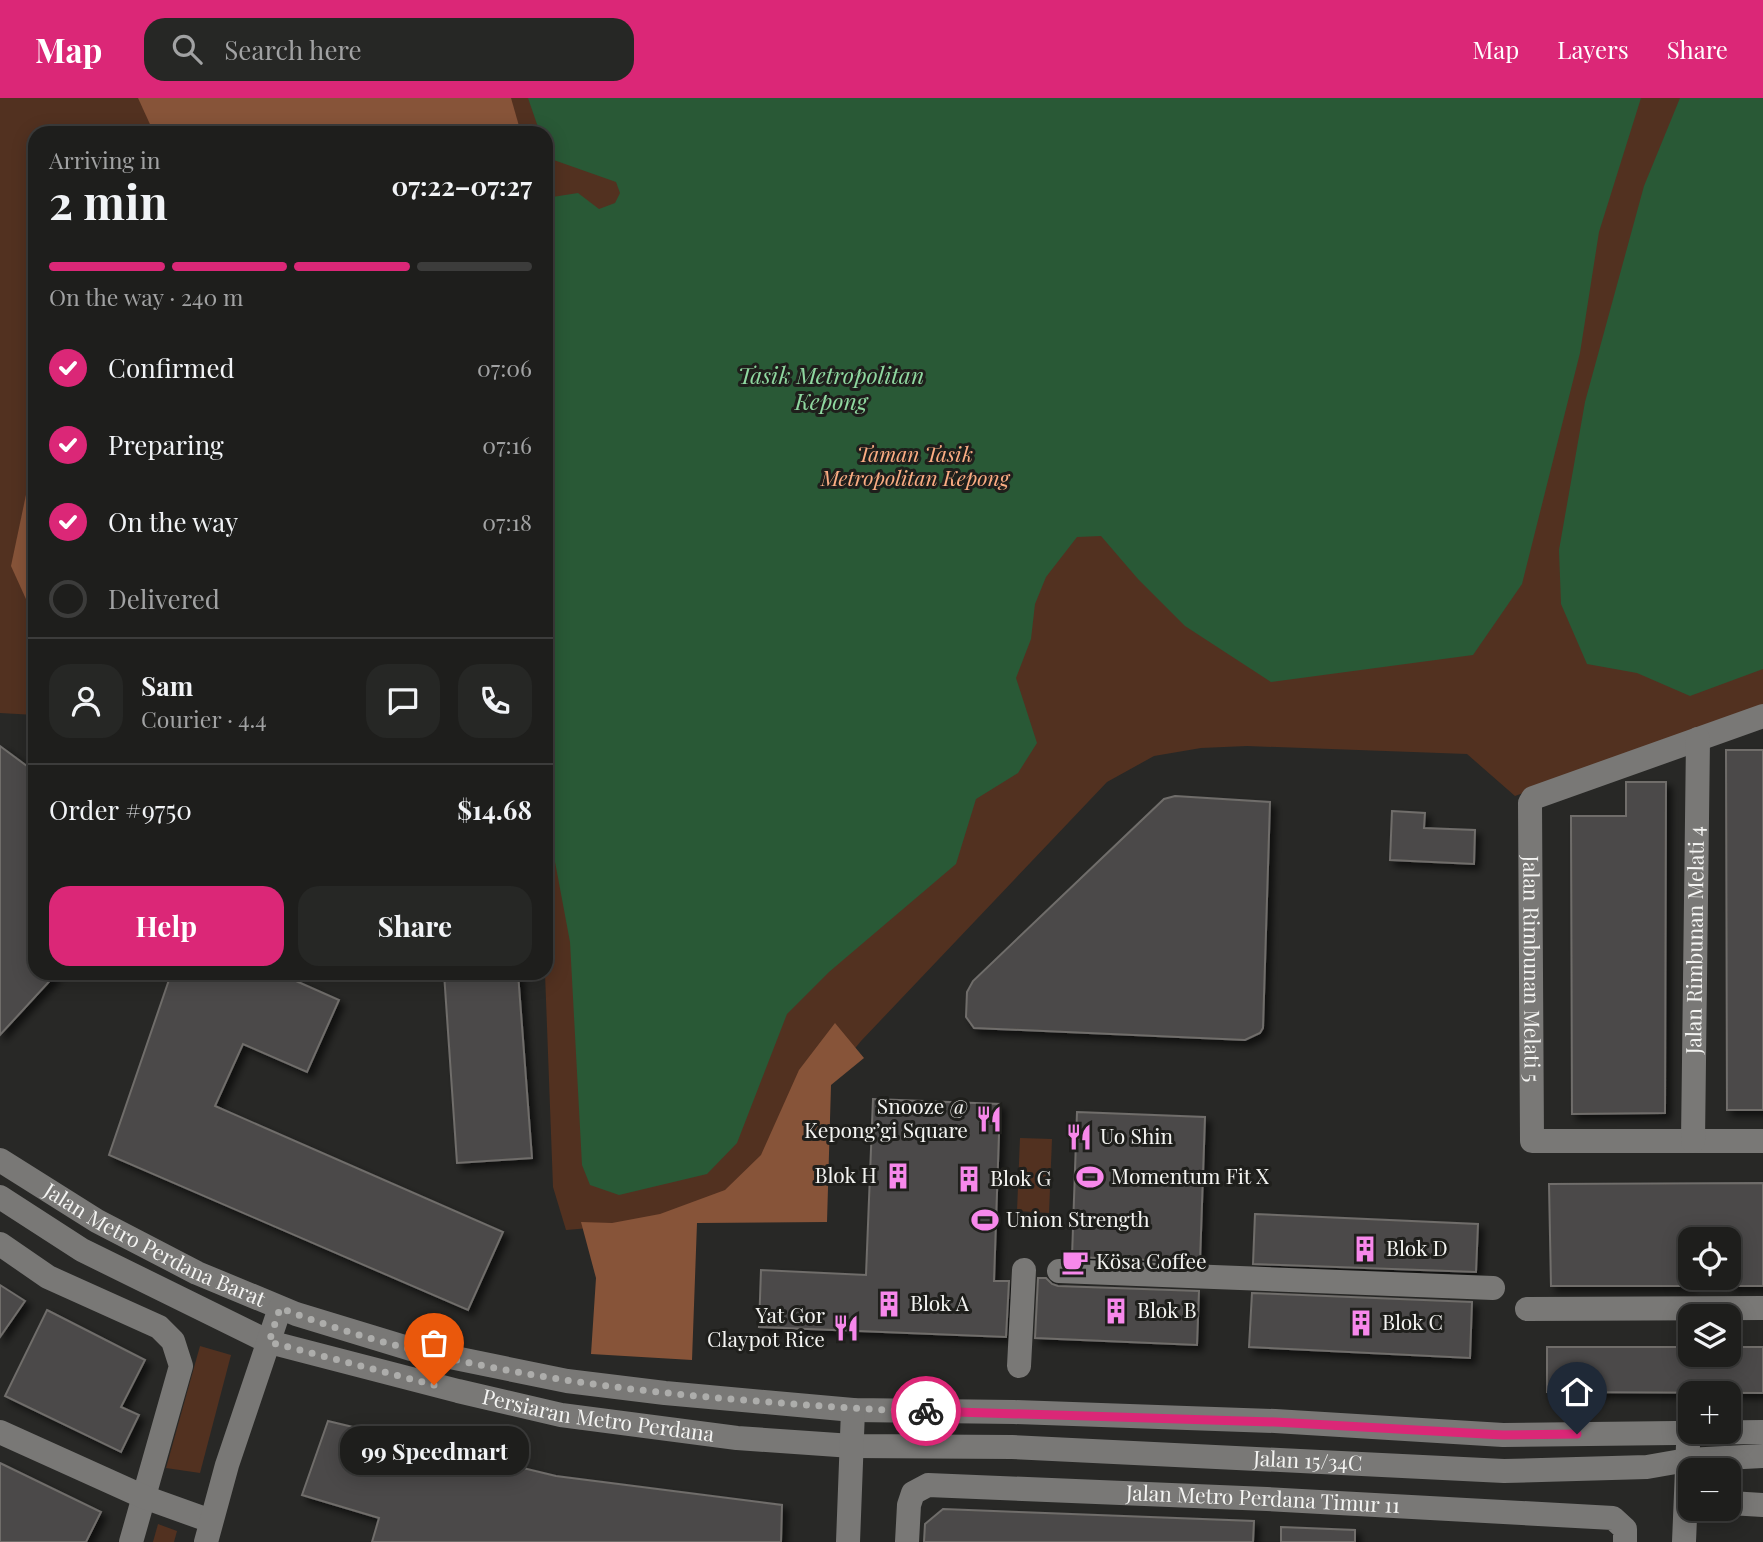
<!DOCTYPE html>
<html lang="en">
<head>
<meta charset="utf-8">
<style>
	:root { --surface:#1e1e1c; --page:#262725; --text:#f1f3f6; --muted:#a1a2a3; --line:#3c3c3b; --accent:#db2777 }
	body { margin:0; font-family:"Playfair Display",serif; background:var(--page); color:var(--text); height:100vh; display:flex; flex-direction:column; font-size:26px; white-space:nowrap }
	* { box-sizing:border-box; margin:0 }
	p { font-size:23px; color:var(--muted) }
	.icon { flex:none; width:38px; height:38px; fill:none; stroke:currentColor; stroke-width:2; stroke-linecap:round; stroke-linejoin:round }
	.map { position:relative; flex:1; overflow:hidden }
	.details { position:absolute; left:28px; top:28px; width:525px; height:854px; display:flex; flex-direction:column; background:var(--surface); border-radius:21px; box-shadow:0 4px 18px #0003,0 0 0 2px var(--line) }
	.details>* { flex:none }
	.buttons { position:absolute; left:1678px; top:1129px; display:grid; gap:14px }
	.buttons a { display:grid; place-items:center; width:63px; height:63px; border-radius:14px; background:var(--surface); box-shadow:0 4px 18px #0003,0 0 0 2px var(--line); font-size:35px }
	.pin { position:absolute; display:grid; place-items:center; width:60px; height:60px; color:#fff; margin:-72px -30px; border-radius:50% 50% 50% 0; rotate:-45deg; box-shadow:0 0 7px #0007 }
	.pin .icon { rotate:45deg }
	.courier { position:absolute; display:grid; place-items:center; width:70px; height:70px; margin:-35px; border:5px solid #db2777; border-radius:50%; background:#fff; color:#222; box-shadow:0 2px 9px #0007 }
	.bubble { position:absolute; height:49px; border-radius:21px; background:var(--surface); box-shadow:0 4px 18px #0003,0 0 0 2px var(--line); font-size:23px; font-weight:700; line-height:49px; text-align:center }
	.overview em { font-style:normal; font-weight:700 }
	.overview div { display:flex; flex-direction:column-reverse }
	.overview { display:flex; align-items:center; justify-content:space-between; height:119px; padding:0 21px }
	h1 { font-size:46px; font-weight:700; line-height:52px }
	.bar { display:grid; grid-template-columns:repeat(4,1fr); gap:10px 7px; align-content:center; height:84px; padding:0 21px }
	.bar i { height:9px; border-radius:5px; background:var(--line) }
	.bar .active { background:var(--accent) }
	.bar p { grid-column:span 4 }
	.line { display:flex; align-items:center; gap:18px; padding:0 21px; border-top:2px solid var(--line) }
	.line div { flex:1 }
	.round { display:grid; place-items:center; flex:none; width:74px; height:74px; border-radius:21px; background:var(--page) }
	ol { padding:0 21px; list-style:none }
	li { display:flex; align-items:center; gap:21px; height:77px }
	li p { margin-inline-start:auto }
	li .icon { padding:7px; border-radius:50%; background:var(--accent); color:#fff; stroke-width:4 }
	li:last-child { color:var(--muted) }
	li i { width:38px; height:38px; border:4px solid var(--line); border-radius:50% }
	.action { display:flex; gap:14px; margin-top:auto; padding:14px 21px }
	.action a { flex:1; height:80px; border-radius:21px; background:var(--accent); color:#fff; font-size:28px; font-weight:700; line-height:80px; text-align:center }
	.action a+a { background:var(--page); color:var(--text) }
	header { display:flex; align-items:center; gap:42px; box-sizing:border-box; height:98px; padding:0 35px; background:var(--accent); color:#fff }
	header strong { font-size:33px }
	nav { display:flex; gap:38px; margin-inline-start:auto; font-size:24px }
	.search { width:490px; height:63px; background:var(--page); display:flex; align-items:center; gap:18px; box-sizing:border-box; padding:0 24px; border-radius:21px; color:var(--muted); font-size:26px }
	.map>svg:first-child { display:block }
	.green { fill:#523120 }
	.forest { fill:#875439 }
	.water { fill:#295936 }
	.building { fill:#4c4a48; stroke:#6f6d6b; stroke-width:2; filter:url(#shadow) }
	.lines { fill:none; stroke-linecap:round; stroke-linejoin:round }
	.minor { stroke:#797876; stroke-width:24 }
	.done { stroke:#adadab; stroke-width:7; stroke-dasharray:0 12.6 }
	.route { stroke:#db2777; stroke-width:9 }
	.labels { text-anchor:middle; stroke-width:6; stroke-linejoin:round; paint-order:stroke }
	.park-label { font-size:21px; font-style:italic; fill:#fcad83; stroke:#1f1f1c }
	.street-label { font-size:21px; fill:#f4f4f2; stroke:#1f1f1c }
	.poi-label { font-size:21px; fill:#f4f4f2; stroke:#1f1f1c; text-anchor:start }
	.water-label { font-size:23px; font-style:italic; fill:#8fd8a0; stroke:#1f1f1c }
</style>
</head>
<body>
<header>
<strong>Map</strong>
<div class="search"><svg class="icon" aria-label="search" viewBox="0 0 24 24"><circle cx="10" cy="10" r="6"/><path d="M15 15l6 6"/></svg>Search here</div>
<nav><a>Map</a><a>Layers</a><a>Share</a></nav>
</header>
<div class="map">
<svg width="1763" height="1444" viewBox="0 0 1763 1444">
	<defs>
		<filter id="shadow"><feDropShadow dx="5" dy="5" stdDeviation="3.5" flood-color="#0009"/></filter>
	</defs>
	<rect width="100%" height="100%" fill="#282826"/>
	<!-- green -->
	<g class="green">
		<polygon points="0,0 1763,0 1763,610 1515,698 1467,656 1247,648 1201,650 1154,658 1107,684 861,943 803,1014 743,1099 687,1122 566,1132 553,1089 545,875 546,35 35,35 35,617 0,615"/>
		<polygon points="1020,1040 1052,1041 1049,1115 1017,1113"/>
		<polygon points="200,1248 231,1257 200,1375 166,1370"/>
		<polygon points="158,1426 177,1433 174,1444 153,1444"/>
	</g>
	<!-- forest -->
	<g class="forest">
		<polygon points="138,0 511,0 521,35 154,35"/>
		<polygon points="35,354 35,521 11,468"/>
		<polygon points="835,925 864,960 831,987 827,1124 697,1125 692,1262 591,1256 596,1180 581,1124 612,1125 660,1116 725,1092 761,1057 799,972"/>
	</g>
	<!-- water -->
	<g class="water">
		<polygon points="528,0 1641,0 1599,134 1580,255 1522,486 1473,557 1271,584 1185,528 1138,481 1101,438 1077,439 1046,479 1035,506 1031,541 1016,580 1037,645 1018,675 976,701 956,766 829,874 787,916 737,1045 707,1076 619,1097 590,1087 582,1067 570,844 553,753 546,741 546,100 578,95 599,111 615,105 620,95 616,84 548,60 546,35 540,35"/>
		<polygon points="1680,0 1763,0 1763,571 1690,598 1637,575 1587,566 1561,506 1559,452 1585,304 1644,88"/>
	</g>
	<!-- building -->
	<g class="building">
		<polygon points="0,648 35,674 35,875 57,875 0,937"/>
		<polygon points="1726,652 1763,652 1763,1012 1727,1012"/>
		<polygon points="1626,684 1666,684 1665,1015 1572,1016 1571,718 1626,718"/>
		<polygon points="1175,698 1270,704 1263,930 1260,935 1245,942 974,930 966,919 967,894 973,883 1164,701"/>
		<polygon points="1392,713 1425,715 1424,730 1475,732 1474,766 1390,762"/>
		<polygon points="278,875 339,902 307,974 243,946 215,1008 503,1134 468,1212 109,1057 171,876"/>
		<polygon points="444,875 518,875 532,1060 457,1065"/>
		<polygon points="873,1001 1000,1006 994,1183 1009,1183 1006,1239 759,1229 761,1172 866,1177"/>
		<polygon points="1077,1014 1205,1019 1200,1164 1072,1159"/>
		<polygon points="1763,1085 1763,1188 1729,1188 1729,1141 1690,1141 1690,1188 1551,1188 1549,1086"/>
		<polygon points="1255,1116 1478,1126 1476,1174 1253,1166"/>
		<polygon points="1038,1180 1046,1180 1052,1186 1058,1188 1199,1193 1197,1247 1035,1240"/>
		<polygon points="0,1187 25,1203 0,1239"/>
		<polygon points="1252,1195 1472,1204 1470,1260 1249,1249"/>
		<polygon points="47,1212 145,1262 121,1309 139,1317 121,1354 5,1298"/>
		<polygon points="1547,1249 1690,1249 1690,1256 1729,1256 1729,1249 1763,1249 1763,1295 1547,1294"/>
		<polygon points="328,1323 556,1378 782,1407 781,1444 372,1444 379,1420 302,1397"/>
		<polygon points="0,1365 101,1414 86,1444 0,1444"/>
		<polygon points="943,1411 1254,1423 1253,1444 924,1444 925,1426"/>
		<polygon points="1281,1429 1355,1432 1355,1444 1281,1444"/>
	</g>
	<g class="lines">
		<!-- minor -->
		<g class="minor">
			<path id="s1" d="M1763,618L1533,700L1530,705L1532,1043H1763"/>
			<path id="s2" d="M1693,1043L1698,641"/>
			<path id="s3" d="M0,1062L97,1123L197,1175L296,1216L411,1251L567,1283L665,1295L853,1312L1014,1314L1275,1323L1503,1337L1763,1334"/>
			<path id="s4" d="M0,1099L82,1152L269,1244L458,1293L561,1317L737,1340L852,1348L1012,1349L1504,1373L1647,1369L1687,1362L1763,1358"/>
			<polyline points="0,1146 48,1179 159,1229 173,1243 181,1268 131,1444"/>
			<polyline points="1059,1173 1493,1190"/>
			<polyline points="1527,1211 1763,1210"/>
			<polyline points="1019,1268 1024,1172"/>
			<polyline points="0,1334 144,1399 211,1423"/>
			<polyline points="1730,1405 1763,1407"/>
			<polyline points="206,1444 227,1367 280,1210"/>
			<polyline points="848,1444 853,1312"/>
			<path id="s5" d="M907,1444L909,1407L913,1395L928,1387L1267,1401L1613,1420L1625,1431V1444"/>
			<polyline points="1684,1444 1688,1347"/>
		</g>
	</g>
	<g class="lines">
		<!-- done -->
		<path class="done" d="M434,1287L269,1244L280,1210C423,1265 578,1288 730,1301C796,1306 860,1312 926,1313"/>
		<!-- route -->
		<polyline class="route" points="926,1313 1275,1324 1503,1337 1577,1336"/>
	</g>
	<!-- icons -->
	<defs>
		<g id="restaurant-bare" transform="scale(2.1)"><path d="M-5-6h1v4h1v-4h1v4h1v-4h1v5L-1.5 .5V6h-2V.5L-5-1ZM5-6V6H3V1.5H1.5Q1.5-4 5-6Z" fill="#f788eb" stroke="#1f1f1c" stroke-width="2.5" paint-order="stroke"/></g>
		<g id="building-bare" transform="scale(2.1)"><path d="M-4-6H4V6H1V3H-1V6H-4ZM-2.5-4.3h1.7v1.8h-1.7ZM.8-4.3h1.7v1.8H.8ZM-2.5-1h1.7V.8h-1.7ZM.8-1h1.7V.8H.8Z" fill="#f788eb" stroke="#1f1f1c" stroke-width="2.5" paint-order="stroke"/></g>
		<g id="stadium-bare" transform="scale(2.1)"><path d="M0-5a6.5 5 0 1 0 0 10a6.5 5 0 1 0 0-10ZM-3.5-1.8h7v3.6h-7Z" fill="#f788eb" stroke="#1f1f1c" stroke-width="2.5" paint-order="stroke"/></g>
		<g id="cafe-bare" transform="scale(2.1)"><path d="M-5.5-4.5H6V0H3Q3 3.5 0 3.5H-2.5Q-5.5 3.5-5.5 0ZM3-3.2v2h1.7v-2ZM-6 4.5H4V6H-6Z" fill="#f788eb" stroke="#1f1f1c" stroke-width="2.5" paint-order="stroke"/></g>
	</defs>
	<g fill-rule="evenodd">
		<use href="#restaurant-bare" x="989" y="1021"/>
		<use href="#restaurant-bare" x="1079" y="1039"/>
		<use href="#building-bare" x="898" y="1078"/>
		<use href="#stadium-bare" x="1090" y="1079"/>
		<use href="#building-bare" x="969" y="1081"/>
		<use href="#stadium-bare" x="985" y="1122"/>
		<use href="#building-bare" x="1365" y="1151"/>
		<use href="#cafe-bare" x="1075" y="1164"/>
		<use href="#building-bare" x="889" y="1206"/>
		<use href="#building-bare" x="1116" y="1213"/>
		<use href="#building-bare" x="1361" y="1225"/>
		<use href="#restaurant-bare" x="846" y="1230"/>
	</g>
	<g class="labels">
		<!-- park labels -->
		<g class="park-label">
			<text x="915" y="364">Taman Tasik<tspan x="915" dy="24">Metropolitan Kepong</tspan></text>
		</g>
		<!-- street labels -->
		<g class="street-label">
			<text dy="7" stroke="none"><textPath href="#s2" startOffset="201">Jalan Rimbunan Melati 4</textPath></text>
			<text dy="7" stroke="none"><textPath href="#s1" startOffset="416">Jalan Rimbunan Melati 5</textPath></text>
			<text dy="7" stroke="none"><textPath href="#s3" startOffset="177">Jalan Metro Perdana Barat</textPath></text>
			<text dy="7" stroke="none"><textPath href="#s4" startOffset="644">Persiaran Metro Perdana</textPath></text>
			<text dy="7" stroke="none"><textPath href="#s4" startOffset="1356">Jalan 15/34C</textPath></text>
			<text dy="7" stroke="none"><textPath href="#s5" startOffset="402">Jalan Metro Perdana Timur 11</textPath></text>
		</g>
		<!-- poi labels -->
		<g class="poi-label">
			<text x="968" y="1016" text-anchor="end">Snooze @<tspan x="968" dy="24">Kepong’gi Square</tspan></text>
			<text x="1100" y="1046">Uo Shin</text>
			<text x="877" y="1085" text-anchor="end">Blok H</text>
			<text x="1111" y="1086">Momentum Fit X</text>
			<text x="990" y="1088">Blok G</text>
			<text x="1006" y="1129">Union Strength</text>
			<text x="1386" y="1158">Blok D</text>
			<text x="1096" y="1171">Kösa Coffee</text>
			<text x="910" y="1213">Blok A</text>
			<text x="1137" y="1220">Blok B</text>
			<text x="825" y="1225" text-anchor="end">Yat Gor<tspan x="825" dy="24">Claypot Rice</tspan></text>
			<text x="1382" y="1232">Blok C</text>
		</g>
		<!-- water labels -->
		<g class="water-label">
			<text x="831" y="286">Tasik Metropolitan<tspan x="831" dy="26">Kepong</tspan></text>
		</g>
	</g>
</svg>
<div class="buttons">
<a><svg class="icon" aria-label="locate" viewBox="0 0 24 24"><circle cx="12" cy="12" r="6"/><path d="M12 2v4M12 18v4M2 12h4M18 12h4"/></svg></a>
<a><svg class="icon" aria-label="layers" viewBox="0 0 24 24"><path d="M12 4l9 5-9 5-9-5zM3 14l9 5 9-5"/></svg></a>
<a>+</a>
<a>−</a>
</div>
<div class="pin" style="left:434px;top:1287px;background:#ea580c"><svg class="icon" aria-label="bag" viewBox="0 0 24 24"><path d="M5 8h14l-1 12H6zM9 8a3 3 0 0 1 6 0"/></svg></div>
<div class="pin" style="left:1577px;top:1336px;background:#1f2937"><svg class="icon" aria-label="home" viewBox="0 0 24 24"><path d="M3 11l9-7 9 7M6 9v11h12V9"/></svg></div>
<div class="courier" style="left:926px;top:1313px"><svg class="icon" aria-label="bike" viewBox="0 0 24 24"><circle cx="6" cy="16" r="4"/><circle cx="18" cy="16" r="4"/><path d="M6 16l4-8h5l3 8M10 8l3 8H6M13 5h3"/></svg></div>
<div class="bubble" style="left:340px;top:1328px;width:189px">99 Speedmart</div>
<section class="details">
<div class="overview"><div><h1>2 min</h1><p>Arriving in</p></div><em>07:22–07:27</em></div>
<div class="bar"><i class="active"></i><i class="active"></i><i class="active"></i><i></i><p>On the way · 240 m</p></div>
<ol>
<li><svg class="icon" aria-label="check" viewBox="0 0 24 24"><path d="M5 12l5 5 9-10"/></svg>Confirmed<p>07:06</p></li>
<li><svg class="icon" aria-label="check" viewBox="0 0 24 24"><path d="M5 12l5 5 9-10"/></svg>Preparing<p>07:16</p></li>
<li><svg class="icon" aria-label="check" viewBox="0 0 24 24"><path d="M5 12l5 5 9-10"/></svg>On the way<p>07:18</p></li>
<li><i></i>Delivered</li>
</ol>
<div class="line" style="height:126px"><a class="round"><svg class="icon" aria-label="person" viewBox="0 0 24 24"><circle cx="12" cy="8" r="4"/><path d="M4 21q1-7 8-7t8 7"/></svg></a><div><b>Sam</b><p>Courier · 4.4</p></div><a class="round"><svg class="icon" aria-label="chat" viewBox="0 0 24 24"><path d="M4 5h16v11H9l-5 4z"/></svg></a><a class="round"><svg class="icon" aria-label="phone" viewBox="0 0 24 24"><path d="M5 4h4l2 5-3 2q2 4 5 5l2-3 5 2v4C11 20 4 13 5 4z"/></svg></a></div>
<div class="line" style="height:91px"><div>Order #9750</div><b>$14.68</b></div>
<div class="action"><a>Help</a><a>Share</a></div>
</section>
</div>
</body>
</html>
